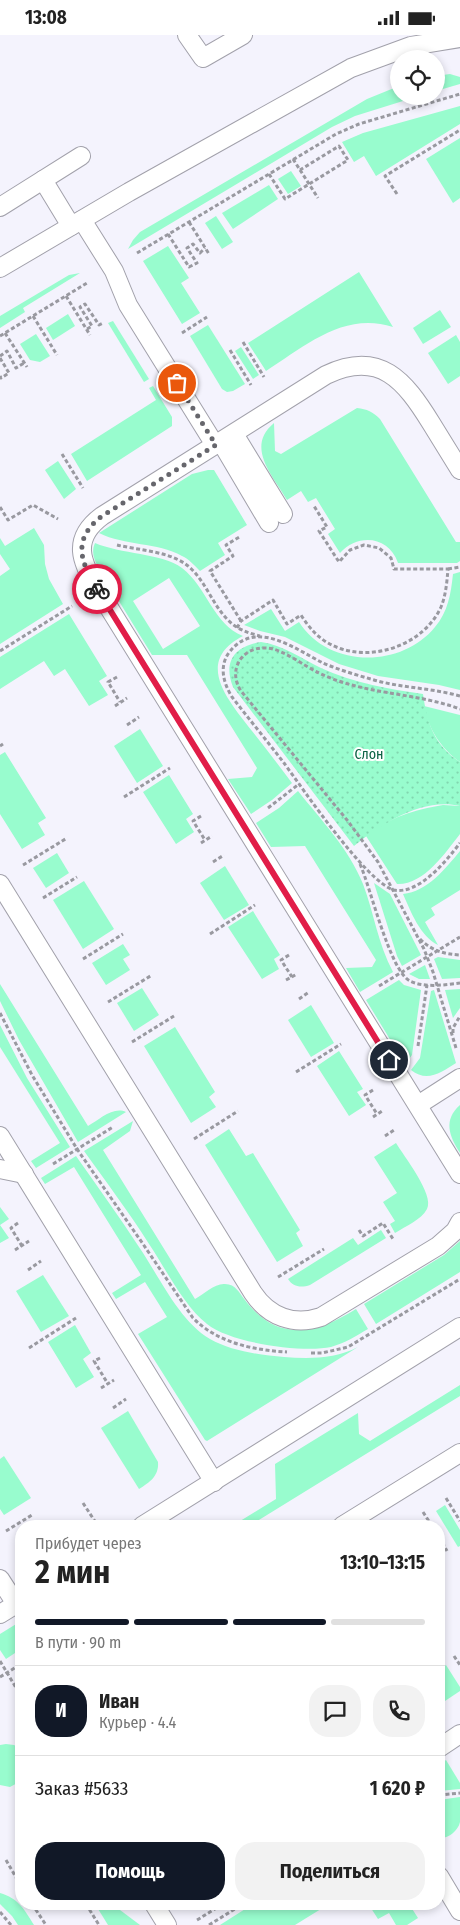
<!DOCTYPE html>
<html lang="ru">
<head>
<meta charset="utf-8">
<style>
	:root { --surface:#fff; --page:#f2f2f2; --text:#222; --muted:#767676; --line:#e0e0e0; --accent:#111827 }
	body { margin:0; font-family:"Fira Sans Condensed",sans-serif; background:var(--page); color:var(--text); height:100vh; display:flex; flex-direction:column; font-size:19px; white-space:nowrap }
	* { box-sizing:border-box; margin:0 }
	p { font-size:16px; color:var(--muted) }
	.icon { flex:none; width:28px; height:28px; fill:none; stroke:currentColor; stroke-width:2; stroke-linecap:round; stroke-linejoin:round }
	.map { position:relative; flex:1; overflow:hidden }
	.panel { position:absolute; left:15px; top:1485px; width:430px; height:390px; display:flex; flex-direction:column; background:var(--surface); border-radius:20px; box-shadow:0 2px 8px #0003 }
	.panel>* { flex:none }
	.fabs { position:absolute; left:390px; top:15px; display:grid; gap:10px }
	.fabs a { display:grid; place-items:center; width:55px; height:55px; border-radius:50%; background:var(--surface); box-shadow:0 2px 8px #0003; font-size:25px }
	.pin { position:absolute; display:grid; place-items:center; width:42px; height:42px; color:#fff; margin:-21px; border:2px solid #fff; border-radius:50%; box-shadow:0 1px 5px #0007 }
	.courier { position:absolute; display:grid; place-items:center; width:50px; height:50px; margin:-25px; border:4px solid #e11d48; border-radius:50%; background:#fff; color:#222; box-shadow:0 1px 6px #0007 }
	.summary em { font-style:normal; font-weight:700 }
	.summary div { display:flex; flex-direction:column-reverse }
	.summary { display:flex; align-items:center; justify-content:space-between; height:85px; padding:0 20px }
	h1 { font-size:32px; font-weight:700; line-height:38px }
	.bar { display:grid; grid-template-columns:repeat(4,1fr); gap:8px 5px; align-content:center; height:60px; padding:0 20px }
	.bar i { height:6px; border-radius:4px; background:var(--line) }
	.bar .on { background:var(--accent) }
	.bar p { grid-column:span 4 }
	.line { display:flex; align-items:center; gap:12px; padding:0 20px; border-top:1px solid var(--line) }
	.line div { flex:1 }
	.round { display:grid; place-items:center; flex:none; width:52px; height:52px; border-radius:20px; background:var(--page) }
	.primary-button { display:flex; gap:10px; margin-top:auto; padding:10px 20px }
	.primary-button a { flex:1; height:58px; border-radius:20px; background:var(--accent); color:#fff; font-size:20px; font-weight:700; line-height:58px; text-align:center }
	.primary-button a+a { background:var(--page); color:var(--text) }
	.status { display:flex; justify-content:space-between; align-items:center; height:35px; padding:0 25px; background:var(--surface); direction:ltr }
	.status svg { height:14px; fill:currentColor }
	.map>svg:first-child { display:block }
	.grass { fill:#98fcce; fill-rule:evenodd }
	.park { fill:url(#park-dots) }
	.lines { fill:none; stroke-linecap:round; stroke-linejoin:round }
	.service-casing { stroke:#a2a1ab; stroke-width:20 }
	.path { stroke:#9999a0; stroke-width:3; stroke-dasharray:4 2.5; stroke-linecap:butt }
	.service { stroke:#fff; stroke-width:18 }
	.done { stroke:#66666c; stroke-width:5; stroke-dasharray:0 9 }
	.route { stroke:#e11d48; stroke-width:6 }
	.labels { text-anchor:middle; stroke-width:4; stroke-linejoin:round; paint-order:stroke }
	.park-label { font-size:14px; fill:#0c6244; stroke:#fff }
</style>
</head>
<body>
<div class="status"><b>13:08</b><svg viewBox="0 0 49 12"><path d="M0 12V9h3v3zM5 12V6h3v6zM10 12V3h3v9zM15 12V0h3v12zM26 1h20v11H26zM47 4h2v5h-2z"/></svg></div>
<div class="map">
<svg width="460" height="1890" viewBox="0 0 460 1890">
	<defs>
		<pattern id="park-dots" width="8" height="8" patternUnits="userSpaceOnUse" patternTransform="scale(1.25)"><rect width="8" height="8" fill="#98fcce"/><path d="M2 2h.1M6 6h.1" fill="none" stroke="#82d7b0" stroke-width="1.8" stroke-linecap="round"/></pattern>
	</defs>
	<rect width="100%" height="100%" fill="#f4f3fd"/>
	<!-- grass -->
	<g class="grass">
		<polygon points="450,39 460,42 460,49 436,56 436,41"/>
		<polygon points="399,51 399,61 419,61 355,81 332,92 128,214 133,205 140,197 367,64"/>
		<polygon points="460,71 460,89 376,141 364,121 354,127 342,107 363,98"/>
		<polygon points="460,103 460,163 453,168 426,124"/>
		<polygon points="291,136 301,151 288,159 278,144"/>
		<polygon points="269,150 278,164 233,194 222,178"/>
		<polygon points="216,181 233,207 222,214 205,188"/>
		<polygon points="168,211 189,243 181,248 200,278 182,289 143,226"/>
		<path d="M359,237L393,292C344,276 305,311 266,336L248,308Z"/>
		<polygon points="80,238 23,273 25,277 0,293 0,281 69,240"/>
		<polygon points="440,275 451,292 423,309 413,293"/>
		<polygon points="68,279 75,291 53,305 46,293"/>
		<polygon points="113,286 149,344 144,347 108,288"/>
		<polygon points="208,290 245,349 233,356 227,357 222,354 190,301"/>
		<polygon points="36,299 50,321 40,327 30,325 20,309"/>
		<polygon points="456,300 460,307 460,341 448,349 428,318"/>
		<polygon points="241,312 259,340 253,344 235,316"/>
		<polygon points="153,351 172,382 172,391 87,446 71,419 156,365 149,353"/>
		<path d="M357,373C367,374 373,377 380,384L456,507H460V526L457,528H398C389,501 358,498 340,518L328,499L335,494L316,463L308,467L301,456L287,465C273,441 245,412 274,388L275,416L281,419Z"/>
		<polygon points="58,426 76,454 64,464 45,435"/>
		<path d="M208,435H214L247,490L218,508L225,520L200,536C194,530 189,524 182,521C157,507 125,511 99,498L192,439Z"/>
		<polygon points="34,493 44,510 45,529 49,544 63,569 0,609 0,541 10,534 0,519 0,503 5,511"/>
		<path d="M95,508C120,519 162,518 182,533C207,552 213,589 243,601C193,627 229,666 252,696C266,713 279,731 292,748L272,765L251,779L228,744L252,742L257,733L187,620H152L98,532C94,524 91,517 95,508ZM169,543L200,591L163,614L133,566Z"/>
		<path d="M460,537V655L439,650L378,641L339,629L285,602L260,596L244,590L271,574L285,596L299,587C328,633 401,634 435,592C448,577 451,558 453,539Z"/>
		<polygon points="69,579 107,641 99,646 108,660 89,671 65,634 54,641 44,626 0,654 0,622"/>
		<path d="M424,671L460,680V727C441,714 428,693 424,671Z"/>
		<polygon points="140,694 163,731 137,748 114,711"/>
		<polygon points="5,717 46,783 38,788 45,800 22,814 0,779 0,720"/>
		<polygon points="169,740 193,779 186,784 194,797 176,809 143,757"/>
		<path d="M298,756C321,785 349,814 363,849C374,878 378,909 393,937L360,957L346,933L372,932L376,925L305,811L271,812L256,788L279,773Z"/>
		<path d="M443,770L460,771V799C445,818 424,850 397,849L366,801C390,782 414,775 443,770Z"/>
		<path d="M460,816V855L431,873L435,880L425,887L438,910C420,901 411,877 403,859C427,857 446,833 460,816Z"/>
		<polygon points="57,818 69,838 46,853 33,833"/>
		<polygon points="225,831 249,870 224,885 200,848"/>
		<polygon points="84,846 114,894 83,914 53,865"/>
		<polygon points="374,848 390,859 421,920 402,931 397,921"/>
		<polygon points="253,876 280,920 274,924 279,934 262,944 228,892"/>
		<polygon points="123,909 130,920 123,924 130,935 106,950 92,928"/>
		<polygon points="438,922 460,925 460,943 442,944 434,924"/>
		<polygon points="425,930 430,944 419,944 409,939"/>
		<polygon points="399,945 404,950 421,955 412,1020 405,1029 366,965"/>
		<path d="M0,949L88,1091C99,1085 113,1071 126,1077L78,1107L19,1005L0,966Z"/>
		<polygon points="142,953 159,980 134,996 117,968"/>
		<polygon points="460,954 460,973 453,983 445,955"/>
		<path d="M434,955L456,1028C442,1037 427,1048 411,1035L420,1023L431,956Z"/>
		<polygon points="311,970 334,1008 311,1022 288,985"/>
		<polygon points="0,990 27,1043 70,1112 36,1133 31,1126 60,1108 0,1012"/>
		<polygon points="175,992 215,1057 209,1062 216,1072 191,1088 144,1011"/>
		<polygon points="339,1016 363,1054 357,1057 366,1070 349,1081 317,1031"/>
		<path d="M460,1070V1118C449,1101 443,1085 460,1070Z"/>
		<path d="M133,1086L130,1096L103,1115L195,1264C204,1259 215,1248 225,1249C236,1249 239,1258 245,1265C277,1308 316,1299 356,1274L368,1294C356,1301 345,1308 331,1312C302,1318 230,1308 207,1289C183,1270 166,1234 149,1209C129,1177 106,1147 84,1116Z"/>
		<polygon points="229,1094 246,1121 253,1118 300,1195 296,1198 303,1211 277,1227 205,1110"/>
		<path d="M396,1108C403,1120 435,1160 427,1174C421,1185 406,1191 395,1198L390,1189L395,1186L383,1167L397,1158L374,1122Z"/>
		<path d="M76,1121C97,1151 119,1181 139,1212C159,1241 179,1286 210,1304C231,1316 260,1320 284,1322C309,1324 335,1324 358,1312L207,1406L205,1405L138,1299L167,1282L145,1247L116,1264L112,1258L141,1240L74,1132L45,1149L41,1143Z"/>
		<polygon points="0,1172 9,1184 0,1190 9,1203 0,1208"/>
		<path d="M381,1195L386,1203L310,1250C301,1253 293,1252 288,1244L353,1203L358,1210Z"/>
		<polygon points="460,1206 460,1237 376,1289 364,1269 444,1220"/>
		<polygon points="43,1240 69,1281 41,1297 16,1256"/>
		<polygon points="75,1290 91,1318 83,1324 94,1342 76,1353 48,1307"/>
		<polygon points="460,1350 460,1361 249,1491 232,1491 276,1464 275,1429 358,1378 359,1399 370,1406"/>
		<path d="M128,1376L158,1427C159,1441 150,1447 139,1454L101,1393Z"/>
		<polygon points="4,1421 31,1463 4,1480 0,1474 0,1424"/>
		<polygon points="445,1470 460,1495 460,1511 458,1512 436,1476"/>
		<polygon points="21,1586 21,1614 6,1624 0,1615 0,1599"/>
		<polygon points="446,1630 460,1652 460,1656 439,1670 439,1635"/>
		<polygon points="6,1709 14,1710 21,1714 21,1746 10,1752 0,1750 0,1710"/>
		<polygon points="446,1725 460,1748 460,1754 439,1756 439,1730"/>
		<path d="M460,1762C460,1770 460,1780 460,1787C458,1796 448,1804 439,1803V1765Z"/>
		<path d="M0,1858C18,1863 25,1875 34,1890H18L12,1881L0,1869Z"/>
		<polygon points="95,1869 112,1869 140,1890 108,1890"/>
		<polygon points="253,1869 329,1869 295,1890 220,1890"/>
		<polygon points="370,1869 409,1869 418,1883 407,1890 396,1890 389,1878 378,1884 369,1870"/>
	</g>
	<!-- park -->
	<path class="park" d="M261,607C283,610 301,623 321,633C354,648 388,654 423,659C427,688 434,710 460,727V771C423,762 381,789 354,811L233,652C223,627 234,611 261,607Z"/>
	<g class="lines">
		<!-- service casing -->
		<g class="service-casing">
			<g id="service">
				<polyline points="187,0 203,23 243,0"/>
				<polyline points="43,145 71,191"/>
				<polyline points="0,172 81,121"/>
				<polyline points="82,185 114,236 128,270 215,410"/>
				<polyline points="0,233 129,157 351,33 411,11 460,3"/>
				<polyline points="234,399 283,479"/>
				<polyline points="221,407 269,488"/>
				<path d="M460,435C450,419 441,404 431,388C405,346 380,314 326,340L102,481C71,504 81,527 98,555L460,1139"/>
				<path d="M0,849L253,1258C269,1282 294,1291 321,1282L438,1211L455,1196L460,1187"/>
				<polyline points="418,1070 460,1043"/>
				<polyline points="0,1101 214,1447"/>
				<polyline points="0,1134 24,1139"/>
				<polyline points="142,1491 460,1292"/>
				<polyline points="342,1491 460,1418"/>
				<polyline points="0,1544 16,1569"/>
				<polyline points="0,1579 21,1566"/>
				<polyline points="439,1713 460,1699"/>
				<polyline points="439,1841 460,1876"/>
				<polyline points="154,1869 167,1890"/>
			</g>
		</g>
		<!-- path -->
		<g class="path">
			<polyline points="293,124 318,163"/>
			<polyline points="269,139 285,164 348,125 339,111 300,135"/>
			<polyline points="397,159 385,141 460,95"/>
			<polyline points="189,187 209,219"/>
			<polyline points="168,199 189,232 197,228 187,213 193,209 200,218 205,213"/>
			<polyline points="137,218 336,99 359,89 460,59"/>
			<polyline points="66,261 90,300"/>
			<polyline points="33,281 57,320"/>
			<polyline points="87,294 92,291 80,272 85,269 99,290 103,288"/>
			<polyline points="5,298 27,332"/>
			<polyline points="182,298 207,282"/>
			<polyline points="0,301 87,248"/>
			<polyline points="243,307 264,342"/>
			<polyline points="230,315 251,350"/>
			<polyline points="0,321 7,316 16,333 24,328"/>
			<polyline points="0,323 9,338 1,343 0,341"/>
			<polyline points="62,419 83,453"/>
			<polyline points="0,472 8,485 33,470 58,484"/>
			<path d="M117,510C138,515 165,516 184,528C205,542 211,569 229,586C237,594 248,598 260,601"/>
			<polyline points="448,534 460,532"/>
			<polyline points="241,586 210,536 233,521 226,510 241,501"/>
			<path d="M237,593L241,586L273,565L287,589L301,580C308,591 316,601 328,608C366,630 423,612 441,572C446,560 447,546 448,534H394L391,523L379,513L364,510L350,515L339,527L319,496L327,492L314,471"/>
			<polyline points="0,616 72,571"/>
			<polyline points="117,642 108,647 120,667"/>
			<path d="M460,661C432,653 402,653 374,645C357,640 339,635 323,628C295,614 254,582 228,619C219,633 224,649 232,662C249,684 267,706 284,728C303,754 367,848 394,855C419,860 447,825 460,808"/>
			<polyline points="115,671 127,663"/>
			<polyline points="127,690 139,682"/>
			<polyline points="0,711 3,709"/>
			<polyline points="124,762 170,733"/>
			<polyline points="268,773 299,749"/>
			<polyline points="201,781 193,786 205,805"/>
			<polyline points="201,808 212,801"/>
			<polyline points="213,827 224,820"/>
			<path d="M360,829C371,854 390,936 410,946C424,953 445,950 460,948"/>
			<polyline points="23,830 67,803"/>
			<polyline points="43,863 77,842"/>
			<polyline points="210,899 255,870"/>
			<path d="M420,904C432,916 444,919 460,920"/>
			<polyline points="289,920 281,925 292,942"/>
			<polyline points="83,924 123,899"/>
			<polyline points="286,945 297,939"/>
			<polyline points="379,951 460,902"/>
			<polyline points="299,964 309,957"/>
			<polyline points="108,967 152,940"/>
			<path d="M0,978L32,1040L77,1114L143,1209L193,1283C218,1308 253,1315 287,1317"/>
			<polyline points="453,998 453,993 460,981"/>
			<polyline points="132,1007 174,981"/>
			<polyline points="418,1011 427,950"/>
			<path d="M456,1013L433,937L424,914L378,827L347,785L241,656C227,635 242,611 267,613C283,614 304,631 319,638C364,660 414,657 460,674"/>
			<polyline points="296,1037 341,1009"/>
			<polyline points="373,1055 365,1060 377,1079"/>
			<polyline points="373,1082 382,1076"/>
			<polyline points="385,1101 394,1095"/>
			<polyline points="194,1104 238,1076"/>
			<polyline points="53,1129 113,1092"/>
			<polyline points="18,1188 11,1193 22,1211"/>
			<polyline points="359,1195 363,1201 383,1188 393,1204"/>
			<polyline points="15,1215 29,1206"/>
			<polyline points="28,1235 41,1226"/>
			<polyline points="278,1242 324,1214"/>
			<polyline points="29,1313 76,1283"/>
			<polyline points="311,1318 322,1318 348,1312 460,1244"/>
			<polyline points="100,1323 94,1326 108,1349"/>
			<polyline points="101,1353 114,1345"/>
			<polyline points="113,1373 126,1364"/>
			<polyline points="446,1463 460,1486"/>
			<polyline points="83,1468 98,1491"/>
			<polyline points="423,1477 432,1491"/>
			<polyline points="6,1496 32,1480"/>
			<polyline points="439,1502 447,1516"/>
			<polyline points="439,1517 445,1513"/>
			<polyline points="454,1621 460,1630"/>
			<polyline points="0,1626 21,1661"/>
			<polyline points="0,1642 21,1629"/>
			<polyline points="439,1760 460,1758"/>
			<polyline points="6,1825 21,1851"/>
			<polyline points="32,1869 46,1890"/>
			<polyline points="86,1869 99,1890"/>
			<polyline points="0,1877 11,1890"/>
			<polyline points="197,1885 223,1869"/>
			<polyline points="209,1890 243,1869"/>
		</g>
		<!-- service -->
		<use href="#service" class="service"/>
	</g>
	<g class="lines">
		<!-- done -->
		<path class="done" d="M97,554C80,526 72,504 102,481L216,410L177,348"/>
		<!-- route -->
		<polyline class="route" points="97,554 389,1025"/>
	</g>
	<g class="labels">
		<!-- park labels -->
		<g class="park-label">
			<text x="369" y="724">Слон</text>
		</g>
	</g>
</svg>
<div class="fabs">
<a><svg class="icon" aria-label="locate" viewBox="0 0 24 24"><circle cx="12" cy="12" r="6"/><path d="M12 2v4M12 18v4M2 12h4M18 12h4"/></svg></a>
</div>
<div class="pin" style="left:177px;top:348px;background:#ea580c"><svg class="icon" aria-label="bag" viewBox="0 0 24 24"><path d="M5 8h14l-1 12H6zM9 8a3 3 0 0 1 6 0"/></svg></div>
<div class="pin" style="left:389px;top:1025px;background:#1f2937"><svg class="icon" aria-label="home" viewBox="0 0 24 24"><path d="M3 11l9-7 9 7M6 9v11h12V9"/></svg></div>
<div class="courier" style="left:97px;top:554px"><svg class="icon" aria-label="bike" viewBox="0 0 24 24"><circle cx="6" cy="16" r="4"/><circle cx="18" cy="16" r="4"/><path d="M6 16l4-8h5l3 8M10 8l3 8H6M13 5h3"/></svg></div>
<section class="panel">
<div class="summary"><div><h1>2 мин</h1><p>Прибудет через</p></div><em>13:10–13:15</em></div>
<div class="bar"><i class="on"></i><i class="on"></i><i class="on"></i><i></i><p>В пути · 90 m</p></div>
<div class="line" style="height:90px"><b class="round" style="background:var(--accent);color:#fff">И</b><div><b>Иван</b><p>Курьер · 4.4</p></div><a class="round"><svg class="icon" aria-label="chat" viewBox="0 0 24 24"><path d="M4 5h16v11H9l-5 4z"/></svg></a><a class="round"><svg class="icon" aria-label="phone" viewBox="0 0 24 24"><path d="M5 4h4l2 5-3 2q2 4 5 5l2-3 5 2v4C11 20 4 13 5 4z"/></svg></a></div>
<div class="line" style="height:65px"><div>Заказ #5633</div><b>1 620 ₽</b></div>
<div class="primary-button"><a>Помощь</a><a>Поделиться</a></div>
</section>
</div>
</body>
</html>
